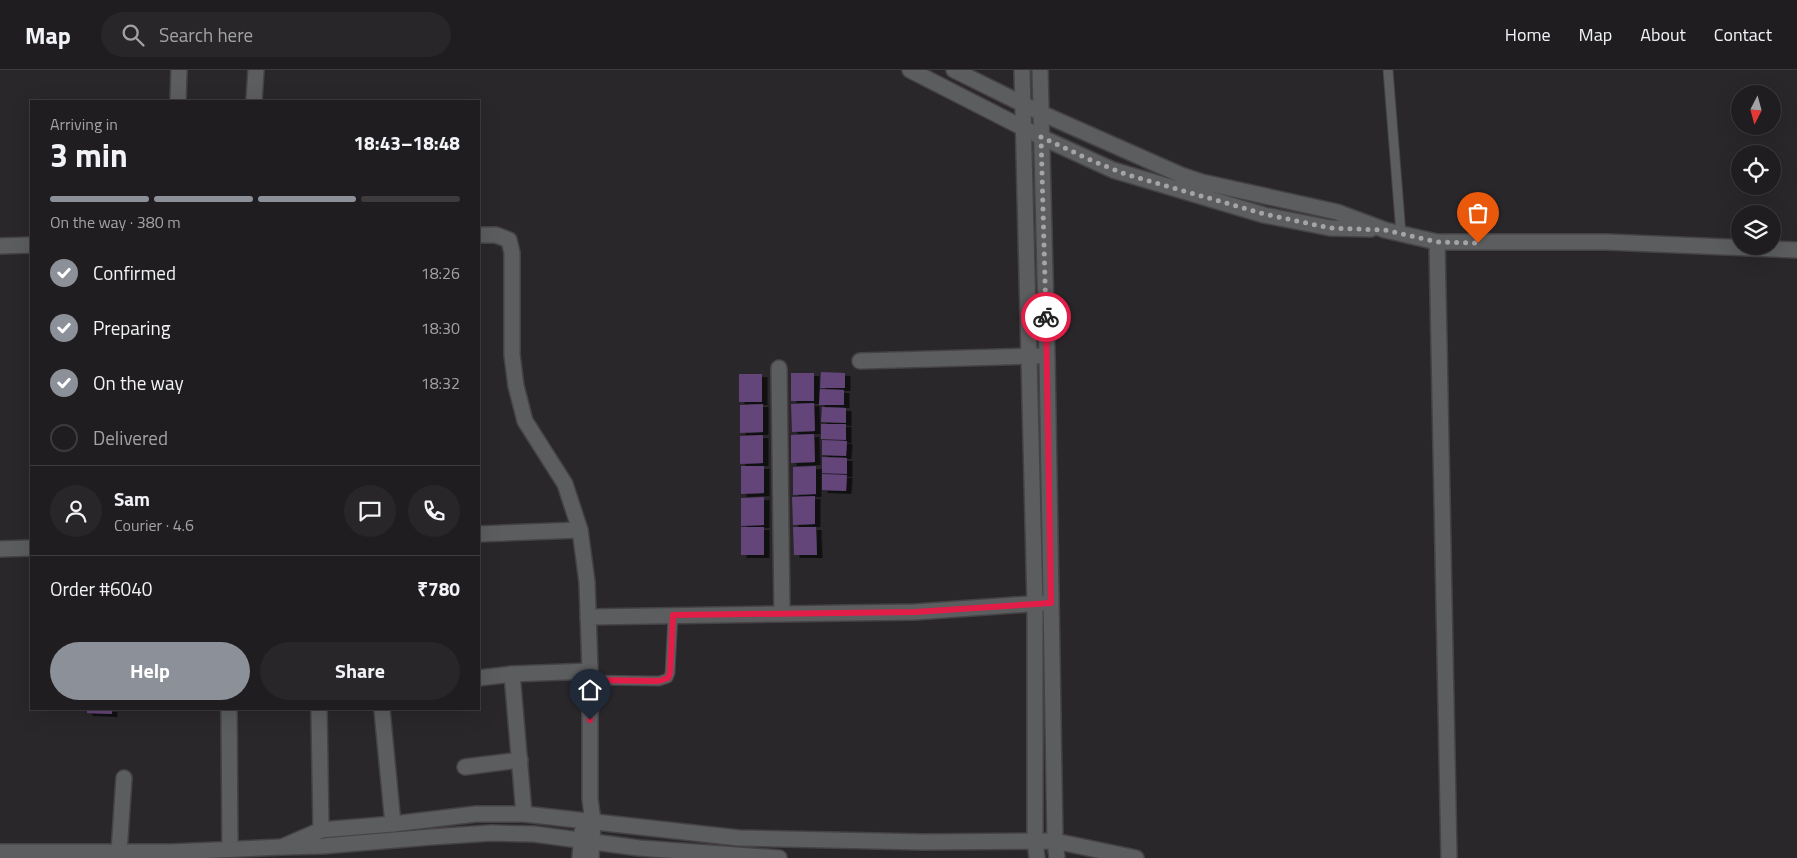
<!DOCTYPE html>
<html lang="en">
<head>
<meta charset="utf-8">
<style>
	:root { --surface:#201d20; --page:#282629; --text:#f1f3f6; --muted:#a2a2a5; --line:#3d3b3e; --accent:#8c9099 }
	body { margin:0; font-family:"Titillium Web",sans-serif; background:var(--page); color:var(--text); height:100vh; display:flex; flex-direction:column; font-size:19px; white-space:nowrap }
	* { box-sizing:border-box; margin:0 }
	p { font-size:16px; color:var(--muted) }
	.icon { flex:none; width:28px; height:28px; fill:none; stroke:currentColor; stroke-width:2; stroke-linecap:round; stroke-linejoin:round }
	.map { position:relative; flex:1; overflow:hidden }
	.details { position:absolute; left:30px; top:30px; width:450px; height:610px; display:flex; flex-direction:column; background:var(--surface); border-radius:0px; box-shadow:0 5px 20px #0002,0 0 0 1px var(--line) }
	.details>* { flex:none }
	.needle { width:32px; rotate:186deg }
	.buttons { position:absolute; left:1731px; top:15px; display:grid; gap:10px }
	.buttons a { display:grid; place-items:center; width:50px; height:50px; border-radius:50%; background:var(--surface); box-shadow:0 5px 20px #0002,0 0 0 1px var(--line); font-size:25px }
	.pin { position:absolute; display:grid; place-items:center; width:42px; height:42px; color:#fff; margin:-51px -21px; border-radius:50% 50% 50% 0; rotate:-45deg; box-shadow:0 0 5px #0007 }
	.pin .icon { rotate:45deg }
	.courier { position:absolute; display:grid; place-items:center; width:50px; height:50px; margin:-25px; border:4px solid #e11d48; border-radius:50%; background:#fff; color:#222; box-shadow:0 1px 6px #0007 }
	.overview em { font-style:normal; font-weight:700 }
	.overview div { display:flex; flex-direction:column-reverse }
	.overview { display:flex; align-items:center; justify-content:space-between; height:85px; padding:0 20px }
	h1 { font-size:32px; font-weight:700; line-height:38px }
	.bar { display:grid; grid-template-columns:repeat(4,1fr); gap:8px 5px; align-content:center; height:60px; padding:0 20px }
	.bar i { height:6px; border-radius:4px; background:var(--line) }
	.bar .on { background:var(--accent) }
	.bar p { grid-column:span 4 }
	.line { display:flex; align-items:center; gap:12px; padding:0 20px; border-top:1px solid var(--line) }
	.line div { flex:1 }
	.round { display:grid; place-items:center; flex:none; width:52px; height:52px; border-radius:26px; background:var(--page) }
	ol { padding:0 20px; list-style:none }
	li { display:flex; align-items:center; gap:15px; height:55px }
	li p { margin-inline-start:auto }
	li .icon { padding:5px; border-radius:50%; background:var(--accent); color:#fff; stroke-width:4 }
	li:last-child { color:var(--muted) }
	li i { width:28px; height:28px; border:2px solid var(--line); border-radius:50% }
	.action { display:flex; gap:10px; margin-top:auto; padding:10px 20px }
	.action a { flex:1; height:58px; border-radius:30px; background:var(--accent); color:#fff; font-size:20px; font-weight:700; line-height:58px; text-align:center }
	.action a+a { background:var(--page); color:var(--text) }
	header { display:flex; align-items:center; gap:30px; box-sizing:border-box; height:70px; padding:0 25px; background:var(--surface); border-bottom:1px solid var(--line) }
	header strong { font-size:24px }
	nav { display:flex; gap:28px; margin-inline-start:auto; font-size:18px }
	.search { width:350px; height:45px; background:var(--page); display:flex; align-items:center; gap:12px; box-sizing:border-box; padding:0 18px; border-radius:28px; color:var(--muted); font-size:19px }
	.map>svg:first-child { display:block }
	.building { fill:#63447a; filter:url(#shadow) }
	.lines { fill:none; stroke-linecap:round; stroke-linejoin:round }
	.lane-casing { stroke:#454245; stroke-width:11 }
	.street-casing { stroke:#454245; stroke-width:18 }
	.lane { stroke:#5b5d5e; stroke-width:9 }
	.street { stroke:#5b5d5e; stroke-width:15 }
	.done { stroke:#a6a3a6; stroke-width:5; stroke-dasharray:0 9 }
	.route { stroke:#e11d48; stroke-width:6 }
</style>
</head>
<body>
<header>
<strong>Map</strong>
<div class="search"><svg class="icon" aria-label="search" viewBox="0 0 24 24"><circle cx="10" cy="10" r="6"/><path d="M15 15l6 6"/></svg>Search here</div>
<nav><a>Home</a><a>Map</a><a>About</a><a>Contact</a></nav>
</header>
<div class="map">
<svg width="1797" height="788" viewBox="0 0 1797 788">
	<defs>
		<filter id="shadow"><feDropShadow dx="5.5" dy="3" stdDeviation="0" flood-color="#0009"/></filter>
	</defs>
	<rect width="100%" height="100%" fill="#2a272a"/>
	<!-- building -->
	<g class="building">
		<polygon points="821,302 845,303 845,318 820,318"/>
		<rect x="791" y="303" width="23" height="28"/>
		<rect x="739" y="304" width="23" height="28"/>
		<polygon points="820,319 844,320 844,335 819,335"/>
		<polygon points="814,333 815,361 792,362 791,334"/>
		<polygon points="763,334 763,362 740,363 740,335"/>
		<polygon points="822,337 846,338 846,353 821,352"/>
		<polygon points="821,354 846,354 846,370 821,369"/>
		<polygon points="814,364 815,392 791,393 791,365"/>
		<polygon points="763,365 763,393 740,394 740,366"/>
		<polygon points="822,370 847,371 846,386 822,385"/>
		<polygon points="822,387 847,388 847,404 822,403"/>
		<polygon points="741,396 764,396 764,423 741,424"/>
		<polygon points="816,396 816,424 793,425 793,397"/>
		<polygon points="822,404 847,405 846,421 822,420"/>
		<polygon points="815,426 815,454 793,455 792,427"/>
		<polygon points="764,427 764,455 741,456 741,428"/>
		<rect x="741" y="457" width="23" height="28"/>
		<polygon points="793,457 816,457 817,485 794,485"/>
		<polygon points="87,639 112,639 112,644 87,643"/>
	</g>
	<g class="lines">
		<!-- lane casing -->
		<g class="lane-casing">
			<g id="lane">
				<polyline points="1388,0 1401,164"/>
				<polyline points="590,610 659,611 668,608 670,603 673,545"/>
			</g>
		</g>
		<!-- street casing -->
		<g class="street-casing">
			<g id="street">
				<polyline points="910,0 1041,67 1113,100 1264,145 1330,158 1371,159"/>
				<polyline points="954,0 1041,43 1181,105 1202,112 1337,142 1385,160 1437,172 1607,172 1797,180"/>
				<polyline points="1022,0 1035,534 1035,771 1037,788"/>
				<polyline points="1040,0 1047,286 1055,771 1057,788"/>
				<polyline points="178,31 179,0"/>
				<polyline points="254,31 256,0"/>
				<polyline points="479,165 496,165 509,170 512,183 512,285 516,316 525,351 565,414 580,460 587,512 590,601 590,729 593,752 591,788"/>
				<polyline points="1437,172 1449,788"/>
				<polyline points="0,176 31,175"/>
				<polyline points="860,291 1038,286"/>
				<polyline points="779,298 782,544"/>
				<polyline points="479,464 580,460"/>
				<polyline points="0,479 31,478"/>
				<polyline points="588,547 915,542 1044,533"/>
				<polyline points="512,604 524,744"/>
				<polyline points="479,608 512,604 590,601"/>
				<polyline points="229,639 230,779"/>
				<polyline points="319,639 321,760"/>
				<polyline points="382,640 393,754"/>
				<polyline points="465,697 520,690"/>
				<polyline points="282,777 321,760 393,754 476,744 524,744 739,768 923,772 1055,771 1136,788"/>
				<polyline points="0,782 171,782 282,777 323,776 431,767 491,763 534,764 639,778 779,788"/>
				<polyline points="119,782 124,708"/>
				<polyline points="580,788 582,762"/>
			</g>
		</g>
		<!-- lane -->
		<use href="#lane" class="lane"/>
		<!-- street -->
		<use href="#street" class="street"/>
	</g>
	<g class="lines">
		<!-- done -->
		<polyline class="done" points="1046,247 1041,67 1095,92 1125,104 1264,144 1330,158 1385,160 1437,172 1478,173"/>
		<!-- route -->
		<polyline class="route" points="590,650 590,610 659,611 668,608 670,603 673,545 915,542 1051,533 1046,247"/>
	</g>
</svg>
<div class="buttons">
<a><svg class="needle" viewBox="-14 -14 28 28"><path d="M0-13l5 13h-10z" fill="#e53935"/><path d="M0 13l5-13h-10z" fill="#a2a2a5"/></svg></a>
<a><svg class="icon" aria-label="locate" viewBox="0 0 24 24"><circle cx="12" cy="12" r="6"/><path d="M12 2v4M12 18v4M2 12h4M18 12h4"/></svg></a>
<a><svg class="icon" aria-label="layers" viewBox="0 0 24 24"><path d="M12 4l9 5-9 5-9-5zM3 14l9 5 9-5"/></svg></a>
</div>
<div class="pin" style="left:1478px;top:173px;background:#ea580c"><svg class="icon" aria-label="bag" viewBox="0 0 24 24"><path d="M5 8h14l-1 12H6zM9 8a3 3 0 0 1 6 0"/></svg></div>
<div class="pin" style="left:590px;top:650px;background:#1f2937"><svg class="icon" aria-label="home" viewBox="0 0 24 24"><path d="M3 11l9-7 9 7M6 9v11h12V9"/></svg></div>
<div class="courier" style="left:1046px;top:247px"><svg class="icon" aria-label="bike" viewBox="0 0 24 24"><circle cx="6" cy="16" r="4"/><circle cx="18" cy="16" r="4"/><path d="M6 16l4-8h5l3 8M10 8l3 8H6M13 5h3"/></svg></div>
<section class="details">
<div class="overview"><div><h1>3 min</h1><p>Arriving in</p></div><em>18:43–18:48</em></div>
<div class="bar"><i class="on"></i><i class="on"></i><i class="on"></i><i></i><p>On the way · 380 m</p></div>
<ol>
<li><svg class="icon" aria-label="check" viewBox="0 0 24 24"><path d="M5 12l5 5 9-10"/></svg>Confirmed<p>18:26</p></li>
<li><svg class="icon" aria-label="check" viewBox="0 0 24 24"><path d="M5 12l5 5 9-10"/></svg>Preparing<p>18:30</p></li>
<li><svg class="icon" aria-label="check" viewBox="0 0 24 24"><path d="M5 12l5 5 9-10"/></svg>On the way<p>18:32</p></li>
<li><i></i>Delivered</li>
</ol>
<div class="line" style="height:90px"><a class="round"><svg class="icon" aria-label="person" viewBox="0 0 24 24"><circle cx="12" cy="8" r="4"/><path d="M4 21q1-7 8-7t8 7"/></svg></a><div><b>Sam</b><p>Courier · 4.6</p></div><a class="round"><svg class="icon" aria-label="chat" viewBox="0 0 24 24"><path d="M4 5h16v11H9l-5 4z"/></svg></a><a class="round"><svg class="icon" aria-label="phone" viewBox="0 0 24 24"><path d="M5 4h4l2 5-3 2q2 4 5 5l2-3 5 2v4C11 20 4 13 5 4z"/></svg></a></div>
<div class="line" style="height:65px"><div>Order #6040</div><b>₹780</b></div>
<div class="action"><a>Help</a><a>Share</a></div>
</section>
</div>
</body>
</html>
